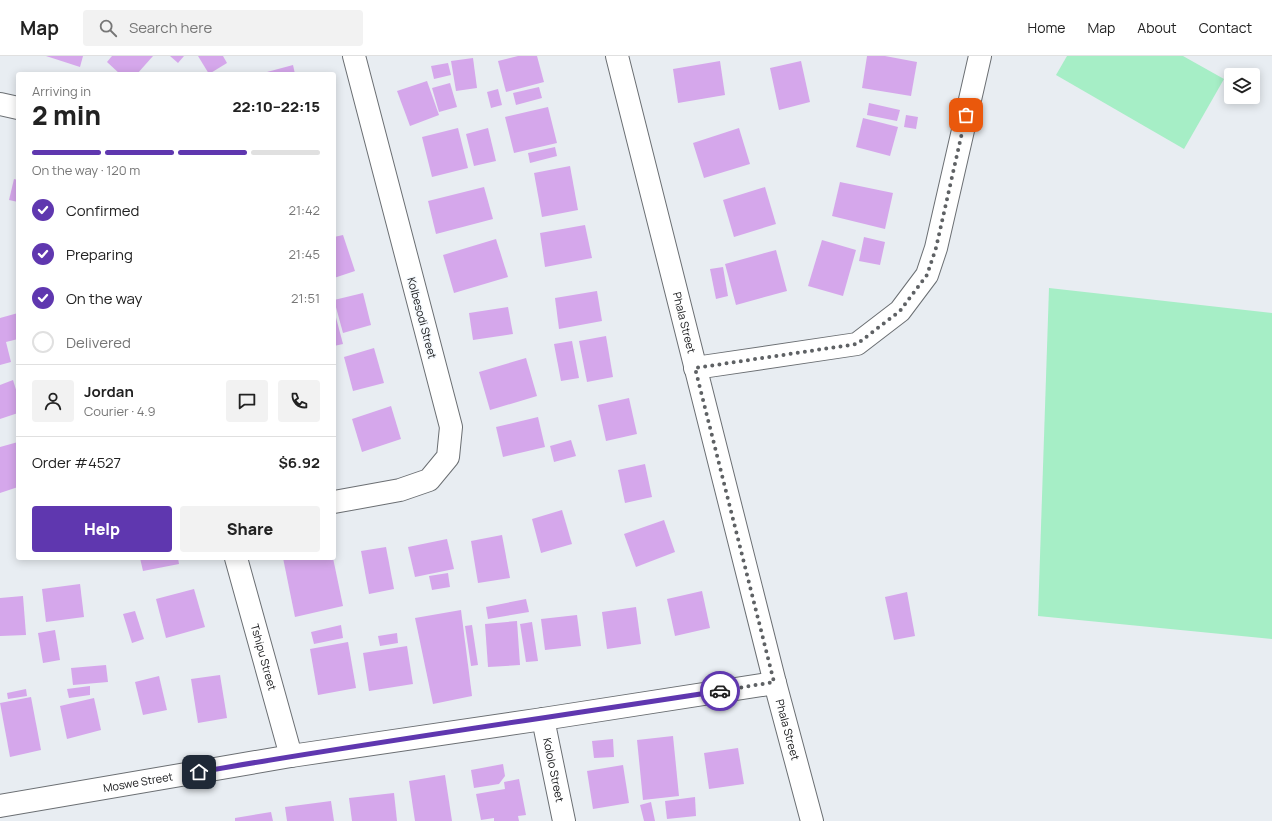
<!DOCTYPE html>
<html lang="en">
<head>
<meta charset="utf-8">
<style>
	:root { --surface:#fff; --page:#f2f2f2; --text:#222; --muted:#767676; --line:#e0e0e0; --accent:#5f37af }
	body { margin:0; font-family:Manrope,sans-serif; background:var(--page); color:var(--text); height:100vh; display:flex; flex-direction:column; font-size:15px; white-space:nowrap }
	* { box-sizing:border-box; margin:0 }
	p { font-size:13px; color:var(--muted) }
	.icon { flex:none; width:22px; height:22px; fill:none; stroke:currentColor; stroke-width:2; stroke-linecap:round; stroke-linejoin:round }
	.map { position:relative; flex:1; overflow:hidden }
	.panel { position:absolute; left:16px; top:16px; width:320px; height:488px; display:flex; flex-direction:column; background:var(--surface); border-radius:4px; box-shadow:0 2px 10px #0003 }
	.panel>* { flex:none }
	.fabs { position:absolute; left:1224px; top:12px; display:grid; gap:8px }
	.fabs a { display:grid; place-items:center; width:36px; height:36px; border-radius:4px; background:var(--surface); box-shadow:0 2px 10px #0003; font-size:20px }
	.pin { position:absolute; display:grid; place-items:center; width:34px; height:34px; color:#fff; margin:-17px; border-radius:8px; box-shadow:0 2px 6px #0006 }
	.courier { position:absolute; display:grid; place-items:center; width:40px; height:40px; margin:-20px; border:3px solid #5f37af; border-radius:50%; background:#fff; color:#222; box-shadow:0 1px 5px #0007 }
	.headline em { font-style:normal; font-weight:800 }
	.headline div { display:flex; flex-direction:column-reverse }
	.headline { display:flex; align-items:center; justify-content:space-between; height:68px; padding:0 16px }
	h1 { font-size:26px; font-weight:800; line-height:30px }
	.bar { display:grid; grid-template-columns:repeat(4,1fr); gap:6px 4px; align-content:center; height:48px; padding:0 16px }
	.bar i { height:5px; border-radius:3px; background:var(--line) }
	.bar .current { background:var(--accent) }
	.bar p { grid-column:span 4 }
	.line { display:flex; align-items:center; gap:10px; padding:0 16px; border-top:1px solid var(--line) }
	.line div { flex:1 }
	.round { display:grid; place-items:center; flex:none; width:42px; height:42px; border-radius:4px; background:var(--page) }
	ol { padding:0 16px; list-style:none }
	li { display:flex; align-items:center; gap:12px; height:44px }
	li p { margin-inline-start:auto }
	li .icon { padding:4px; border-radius:50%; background:var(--accent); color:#fff; stroke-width:4 }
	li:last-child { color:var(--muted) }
	li i { width:22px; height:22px; border:2px solid var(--line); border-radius:50% }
	.button { display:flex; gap:8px; margin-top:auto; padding:8px 16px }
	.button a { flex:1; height:46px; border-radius:4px; background:var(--accent); color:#fff; font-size:16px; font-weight:800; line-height:46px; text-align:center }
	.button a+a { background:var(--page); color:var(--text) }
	header { display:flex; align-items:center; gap:24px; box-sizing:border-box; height:56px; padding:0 20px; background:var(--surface); border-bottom:1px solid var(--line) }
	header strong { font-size:19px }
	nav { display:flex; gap:22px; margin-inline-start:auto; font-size:14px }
	.search { width:280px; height:36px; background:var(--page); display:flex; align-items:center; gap:10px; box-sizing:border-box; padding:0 14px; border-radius:4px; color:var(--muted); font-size:15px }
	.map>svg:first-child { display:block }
	.pitch { fill:#a6eec6 }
	.building { fill:#d5a7eb }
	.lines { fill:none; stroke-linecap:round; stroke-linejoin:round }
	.street-casing { stroke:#6b6f73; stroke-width:24 }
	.street { stroke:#fff; stroke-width:22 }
	.done { stroke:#5e6164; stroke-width:4; stroke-dasharray:0 7.2 }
	.route { stroke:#5f37af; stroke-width:5 }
	.labels { text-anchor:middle; stroke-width:3; stroke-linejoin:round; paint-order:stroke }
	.street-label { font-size:11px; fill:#141517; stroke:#f6fafe }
</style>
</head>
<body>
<header>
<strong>Map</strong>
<div class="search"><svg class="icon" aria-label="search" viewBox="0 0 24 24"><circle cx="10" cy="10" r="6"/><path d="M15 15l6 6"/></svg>Search here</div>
<nav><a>Home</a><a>Map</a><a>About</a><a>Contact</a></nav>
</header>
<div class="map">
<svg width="1272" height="765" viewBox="0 0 1272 765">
	<rect width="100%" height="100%" fill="#e8edf2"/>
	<!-- pitch -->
	<g class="pitch">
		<polygon points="1067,0 1183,0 1224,23 1184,93 1056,19"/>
		<polygon points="1049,232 1272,257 1272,583 1038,560"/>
	</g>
	<!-- building -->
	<g class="building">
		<polygon points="46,0 83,0 80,11"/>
		<polygon points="112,0 153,0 137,18 120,18 107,6"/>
		<polygon points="170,0 184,0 178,7"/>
		<polygon points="198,0 223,0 227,7 209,18"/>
		<polygon points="518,0 537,0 544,26 506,36 498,5"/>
		<polygon points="867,0 885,0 917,6 911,40 862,32"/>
		<polygon points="473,2 477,32 456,35 451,5"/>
		<polygon points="720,5 725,39 678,47 673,13"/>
		<polygon points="801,5 810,46 779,54 770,12"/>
		<polygon points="448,7 451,19 434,23 431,10"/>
		<polygon points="293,9 295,18 267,18 267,16"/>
		<polygon points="427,25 439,59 410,70 397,35"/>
		<polygon points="450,27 457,51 439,56 432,32"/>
		<polygon points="539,31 542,42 516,49 513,37"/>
		<polygon points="498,33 502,49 491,52 487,36"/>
		<polygon points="869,47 900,54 897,65 867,59"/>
		<polygon points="548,51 557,87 514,97 505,61"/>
		<polygon points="906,59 918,61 916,73 904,71"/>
		<polygon points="863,62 898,71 890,100 856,91"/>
		<polygon points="458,72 468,112 432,121 422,81"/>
		<polygon points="488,72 496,105 474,110 466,78"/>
		<polygon points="739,72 750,108 704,122 693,87"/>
		<polygon points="555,91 557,100 530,107 528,97"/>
		<polygon points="570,110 578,154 542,161 534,117"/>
		<polygon points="14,123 18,124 18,146 9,144"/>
		<polygon points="840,126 893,137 885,173 832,160"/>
		<polygon points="484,131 493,163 436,178 428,145"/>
		<polygon points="765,131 776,168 734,181 723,144"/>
		<polygon points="585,169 592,202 545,211 540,177"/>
		<polygon points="343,179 355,215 334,222 334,181"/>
		<polygon points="864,181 885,186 880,209 859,205"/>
		<polygon points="496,183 508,221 454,237 443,199"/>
		<polygon points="822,184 856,194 843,240 808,230"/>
		<polygon points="776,194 787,235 736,249 725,208"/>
		<polygon points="723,211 728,240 716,243 710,213"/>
		<polygon points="597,235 602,265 559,273 555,242"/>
		<polygon points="363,237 371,269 343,277 334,244"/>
		<polygon points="508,251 513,278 473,284 469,257"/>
		<polygon points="334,254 343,288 334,290"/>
		<polygon points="18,257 18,283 6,286 11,306 0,309 0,262"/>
		<polygon points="606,280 613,321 587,326 579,285"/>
		<polygon points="572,285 579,322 561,325 554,288"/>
		<polygon points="374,292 384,327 353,335 344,301"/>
		<polygon points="526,302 537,340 490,354 479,316"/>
		<polygon points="13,324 18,340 18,357 0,363 0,329"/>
		<polygon points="629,342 637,378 606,385 598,349"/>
		<polygon points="391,350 401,383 362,396 352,363"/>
		<polygon points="538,361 545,391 503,401 496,371"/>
		<polygon points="571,384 576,400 554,406 550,390"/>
		<polygon points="18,386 18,431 0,437 0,391"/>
		<polygon points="645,408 652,441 625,447 618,414"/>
		<polygon points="562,454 572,488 541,497 532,463"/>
		<polygon points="664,464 675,496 636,511 624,478"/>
		<polygon points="502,479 510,522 478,527 471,485"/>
		<polygon points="447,483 454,513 415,521 408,491"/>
		<polygon points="386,491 394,533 369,538 361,495"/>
		<polygon points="140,502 178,502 179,508 143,515"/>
		<polygon points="283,502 333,502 343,550 295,561"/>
		<polygon points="448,517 450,531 432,534 429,520"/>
		<polygon points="80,528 84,561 46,566 42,533"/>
		<polygon points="194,533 205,571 166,582 156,543"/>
		<polygon points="702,535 710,572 675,580 667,543"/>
		<polygon points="907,536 915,580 894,584 885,541"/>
		<polygon points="23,540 26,579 0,580 0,542"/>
		<polygon points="526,543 529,556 488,563 486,551"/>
		<polygon points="636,551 641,588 607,593 602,556"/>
		<polygon points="461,554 472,640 433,648 415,562"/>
		<polygon points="135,555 144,583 132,587 123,558"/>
		<polygon points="577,559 581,590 545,594 541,563"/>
		<polygon points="517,565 520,609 488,611 485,568"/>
		<polygon points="532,566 538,605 526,606 520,568"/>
		<polygon points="341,569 343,582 314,588 311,576"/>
		<polygon points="472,569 478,609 471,610 465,570"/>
		<polygon points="55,574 60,604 43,607 38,577"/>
		<polygon points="397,577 398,587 380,590 378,580"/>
		<polygon points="348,586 356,632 318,639 310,593"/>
		<polygon points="407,590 413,628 369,635 363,597"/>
		<polygon points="106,609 108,626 73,629 71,612"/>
		<polygon points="220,619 227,662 198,667 191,623"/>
		<polygon points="159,620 167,654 143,659 135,626"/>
		<polygon points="90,630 90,639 69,642 67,633"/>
		<polygon points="26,633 27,640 8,643 7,637"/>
		<polygon points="31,641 41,694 10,701 0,647"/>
		<polygon points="94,642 101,674 67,683 60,650"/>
		<polygon points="673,680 679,740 643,744 637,684"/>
		<polygon points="613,683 614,701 594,702 592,685"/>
		<polygon points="738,692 744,728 709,733 704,697"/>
		<polygon points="503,708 505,720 499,728 474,732 471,714"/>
		<polygon points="623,709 629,747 593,753 587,715"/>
		<polygon points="445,719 452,765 415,765 409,725"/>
		<polygon points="519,723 526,759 518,760 519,765 494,765 494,762 481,764 476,738 505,733 504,726"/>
		<polygon points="394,737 397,765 352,765 349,742"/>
		<polygon points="695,741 696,760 667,763 665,745"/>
		<polygon points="331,745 334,765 287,765 285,751"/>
		<polygon points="651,746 655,765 644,765 640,749"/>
		<polygon points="271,756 273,765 235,765 235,762"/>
	</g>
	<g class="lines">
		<!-- street casing -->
		<g class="street-casing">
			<g id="street">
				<path id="s1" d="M617,0L775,627L812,765"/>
				<polyline points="0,48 18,52"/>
				<polyline points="695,312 857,288 900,255 927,219 936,192 980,0"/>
				<polyline points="334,446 400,434 429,424 448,401 451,371 354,0"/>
				<path id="s2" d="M236,502L291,700"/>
				<path id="s3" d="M543,663L564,765"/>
				<path id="s4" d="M0,750L291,700L543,663L775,627"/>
			</g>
		</g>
		<!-- street -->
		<use href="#street" class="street"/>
	</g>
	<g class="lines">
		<!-- done -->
		<polyline class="done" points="720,635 774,626 695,312 857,288 900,255 927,219 936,192 966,59"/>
		<!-- route -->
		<path class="route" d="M199,716C372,686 546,662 720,635"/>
	</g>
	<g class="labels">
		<!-- street labels -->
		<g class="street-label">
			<text transform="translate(422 262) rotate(75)" y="4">Kolbesodi Street</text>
			<text dy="4" stroke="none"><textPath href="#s1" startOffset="275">Phala Street</textPath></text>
			<text dy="4" stroke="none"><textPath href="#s2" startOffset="103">Tshipu Street</textPath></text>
			<text dy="4" stroke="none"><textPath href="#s1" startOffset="695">Phala Street</textPath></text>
			<text dy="4" stroke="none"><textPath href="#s3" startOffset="52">Kololo Street</textPath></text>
			<text dy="4" stroke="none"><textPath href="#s4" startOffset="140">Moswe Street</textPath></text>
		</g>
	</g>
</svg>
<div class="fabs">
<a><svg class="icon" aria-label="layers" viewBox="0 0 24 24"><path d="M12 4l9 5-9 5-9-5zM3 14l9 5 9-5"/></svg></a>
</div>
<div class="pin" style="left:966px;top:59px;background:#ea580c"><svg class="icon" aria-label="bag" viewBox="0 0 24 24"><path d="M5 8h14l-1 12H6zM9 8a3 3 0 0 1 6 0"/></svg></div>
<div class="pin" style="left:199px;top:716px;background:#1f2937"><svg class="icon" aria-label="home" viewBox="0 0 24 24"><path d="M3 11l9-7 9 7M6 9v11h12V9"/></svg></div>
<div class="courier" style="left:720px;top:635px"><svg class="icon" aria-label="car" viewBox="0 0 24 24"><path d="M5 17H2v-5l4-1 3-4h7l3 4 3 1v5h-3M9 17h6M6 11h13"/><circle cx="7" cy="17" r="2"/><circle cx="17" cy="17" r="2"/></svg></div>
<section class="panel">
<div class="headline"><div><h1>2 min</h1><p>Arriving in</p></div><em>22:10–22:15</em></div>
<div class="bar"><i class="current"></i><i class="current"></i><i class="current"></i><i></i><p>On the way · 120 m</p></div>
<ol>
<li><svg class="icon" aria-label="check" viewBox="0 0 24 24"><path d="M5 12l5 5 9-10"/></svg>Confirmed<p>21:42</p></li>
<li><svg class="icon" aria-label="check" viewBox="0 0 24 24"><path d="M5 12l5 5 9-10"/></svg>Preparing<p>21:45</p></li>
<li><svg class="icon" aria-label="check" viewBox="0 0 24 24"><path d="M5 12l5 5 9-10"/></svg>On the way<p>21:51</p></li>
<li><i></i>Delivered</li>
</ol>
<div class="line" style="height:72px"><a class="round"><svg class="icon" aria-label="person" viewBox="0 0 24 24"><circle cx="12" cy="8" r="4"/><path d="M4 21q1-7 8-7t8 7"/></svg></a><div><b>Jordan</b><p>Courier · 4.9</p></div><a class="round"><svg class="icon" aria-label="chat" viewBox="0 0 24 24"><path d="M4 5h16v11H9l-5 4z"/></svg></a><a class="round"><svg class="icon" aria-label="phone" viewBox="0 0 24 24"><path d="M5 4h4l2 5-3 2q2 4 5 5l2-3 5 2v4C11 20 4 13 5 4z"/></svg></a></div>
<div class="line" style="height:52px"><div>Order #4527</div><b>$6.92</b></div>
<div class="button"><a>Help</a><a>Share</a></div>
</section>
</div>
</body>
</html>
